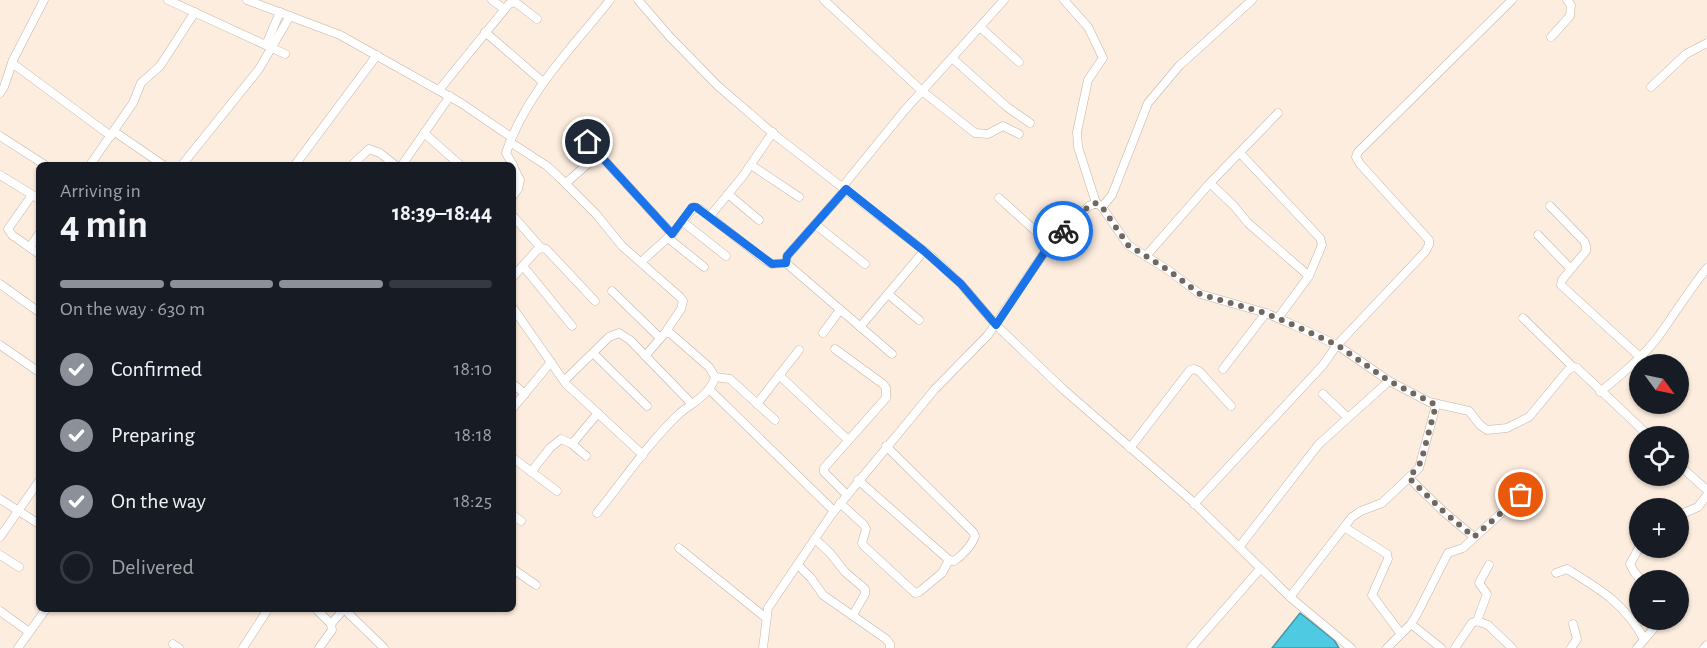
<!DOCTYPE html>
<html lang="en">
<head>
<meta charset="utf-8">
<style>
	:root { --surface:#171b24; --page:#20242c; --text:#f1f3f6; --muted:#9ea1a6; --line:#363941; --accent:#8c9099 }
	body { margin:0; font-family:"Alegreya Sans",sans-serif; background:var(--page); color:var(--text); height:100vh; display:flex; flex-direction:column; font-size:22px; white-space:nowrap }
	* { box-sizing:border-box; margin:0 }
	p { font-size:20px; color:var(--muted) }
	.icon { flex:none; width:33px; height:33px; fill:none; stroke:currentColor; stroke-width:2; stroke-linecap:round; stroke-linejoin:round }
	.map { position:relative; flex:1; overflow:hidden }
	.panel { position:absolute; left:36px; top:162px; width:480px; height:450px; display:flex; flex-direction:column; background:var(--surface); border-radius:9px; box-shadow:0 2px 4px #0004 }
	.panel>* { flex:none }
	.needle { width:39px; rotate:123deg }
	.tools { position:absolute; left:1629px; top:354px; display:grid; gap:12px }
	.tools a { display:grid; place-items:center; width:60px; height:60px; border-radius:50%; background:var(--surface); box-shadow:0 2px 4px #0004; font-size:30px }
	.pin { position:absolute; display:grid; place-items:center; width:51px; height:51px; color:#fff; margin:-26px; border:3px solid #fff; border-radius:50%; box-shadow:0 2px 6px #0007 }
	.courier { position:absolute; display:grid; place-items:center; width:60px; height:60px; margin:-30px; border:4px solid #1a73e8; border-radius:50%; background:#fff; color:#222; box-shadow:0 2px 8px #0007 }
	.summary em { font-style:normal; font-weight:700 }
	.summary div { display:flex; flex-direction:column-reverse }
	.summary { display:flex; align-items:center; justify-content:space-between; height:102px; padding:0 24px }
	h1 { font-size:39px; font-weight:700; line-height:45px }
	.bar { display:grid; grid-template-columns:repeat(4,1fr); gap:9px 6px; align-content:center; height:72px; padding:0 24px }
	.bar i { height:8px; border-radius:4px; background:var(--line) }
	.bar .selected { background:var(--accent) }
	.bar p { grid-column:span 4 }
	ol { padding:0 24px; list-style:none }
	li { display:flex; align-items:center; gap:18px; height:66px }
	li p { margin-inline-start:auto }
	li .icon { padding:6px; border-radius:50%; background:var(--accent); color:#fff; stroke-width:4 }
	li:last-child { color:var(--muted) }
	li i { width:33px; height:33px; border:3px solid var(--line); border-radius:50% }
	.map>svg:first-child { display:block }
	.water { fill:#4ecae3; stroke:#4297a7; stroke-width:1.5 }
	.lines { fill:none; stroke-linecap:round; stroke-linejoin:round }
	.minor-casing { stroke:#c2b3a6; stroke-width:9 }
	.minor { stroke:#fff; stroke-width:8 }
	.done { stroke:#71675f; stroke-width:6; stroke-dasharray:0 10.8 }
	.route { stroke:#1a73e8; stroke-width:8 }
</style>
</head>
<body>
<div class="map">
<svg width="1707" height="648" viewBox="0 0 1707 648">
	<rect width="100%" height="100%" fill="#fdedde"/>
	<!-- water -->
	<polygon class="water" points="1300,613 1334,640 1339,648 1272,648"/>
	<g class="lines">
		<!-- minor casing -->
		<g class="minor-casing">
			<g id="minor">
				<polyline points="168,0 285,54"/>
				<polyline points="247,0 340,35 461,103 511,137"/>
				<polyline points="492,0 504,9"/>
				<polyline points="638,0 670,37 718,86 776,136 931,256 961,284 996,325 1064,390 1192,501 1290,597 1351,648"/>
				<polyline points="824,0 922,91 975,133 988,134 1003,126 1019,134"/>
				<polyline points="1064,0 1088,27 1103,58 1088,80 1077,132 1078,147 1096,203"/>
				<polyline points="980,27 1019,62"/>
				<polyline points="485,32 543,82"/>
				<polyline points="1551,37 1570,16 1571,5 1567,0"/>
				<polyline points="266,45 280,12"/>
				<polyline points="952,58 1007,107 1030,123"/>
				<polyline points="12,63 111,136"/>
				<polyline points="1651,87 1686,54 1707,43"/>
				<polyline points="439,90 509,4 515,2 537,19"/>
				<polyline points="0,93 4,87 13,60 44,0"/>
				<polyline points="115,132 163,165"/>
				<polyline points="424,133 460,165"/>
				<polyline points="0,136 45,165"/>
				<polyline points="510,142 547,166 561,179 596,214 622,246 680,297 683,301 681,309 665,333"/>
				<polyline points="588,142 672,234"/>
				<polyline points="1240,153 1320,238 1322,245 1309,276 1278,318"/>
				<polyline points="90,165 133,103 141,83 160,66 195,12"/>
				<polyline points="182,165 259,69 290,16"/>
				<polyline points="295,165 377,55"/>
				<polyline points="352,165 369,149 380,153 395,165"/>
				<polyline points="402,165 450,96"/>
				<path d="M513,165L506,153C526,93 572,48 610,0"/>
				<polyline points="751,165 799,197"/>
				<polyline points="513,166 520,180 518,189 513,196"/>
				<polyline points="0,175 39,199"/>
				<polyline points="566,183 599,154"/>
				<polyline points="1210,183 1234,206 1248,223 1309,276"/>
				<polyline points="843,186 904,111 1004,0"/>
				<polyline points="846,189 787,256 786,263 892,354"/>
				<polyline points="728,194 759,220"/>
				<polyline points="32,195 8,229 12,235 39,254"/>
				<polyline points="999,198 1050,244"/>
				<polyline points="1550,206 1584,241 1586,246 1586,251 1562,280 1561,285 1640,357"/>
				<polyline points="1102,207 1112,195 1148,103 1179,66 1252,0"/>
				<polyline points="513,216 541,248"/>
				<polyline points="710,216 743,176 773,132"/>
				<polyline points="683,222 726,256"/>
				<polyline points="816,225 865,264"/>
				<polyline points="1538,235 1571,269"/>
				<polyline points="668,238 704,267"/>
				<polyline points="30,247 39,234"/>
				<polyline points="1146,256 1210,183 1278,113"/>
				<polyline points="641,262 672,234 694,207 700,209 765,260 772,264 786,263"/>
				<polyline points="523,266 572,326"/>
				<polyline points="513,277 536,251 541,248 546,249 595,301"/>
				<polyline points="0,284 39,312"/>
				<polyline points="612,291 660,338"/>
				<polyline points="888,294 919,320"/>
				<polyline points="513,308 566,384 643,455"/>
				<polyline points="1523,318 1573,367"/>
				<polyline points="860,327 924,251"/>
				<polyline points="823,333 840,310"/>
				<polyline points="0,345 39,372"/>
				<polyline points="835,349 883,384 886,388 886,398 824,468 824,472 847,495"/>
				<polyline points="593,353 647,406"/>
				<polyline points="1223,369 1266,313"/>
				<polyline points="779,375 848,440"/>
				<polyline points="715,377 730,379 775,420"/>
				<polyline points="564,381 609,337 619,333 630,340 692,404"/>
				<polyline points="513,384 525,394"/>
				<polyline points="709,389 834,511"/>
				<path d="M1600,392C1621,375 1642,358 1658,337C1675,314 1689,290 1707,268"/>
				<polyline points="1323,394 1347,417"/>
				<polyline points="757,404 799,350"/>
				<polyline points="513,408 551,362"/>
				<polyline points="572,444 598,413"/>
				<polyline points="1130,448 1190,370 1194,369 1199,371 1231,406"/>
				<polyline points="513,458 557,491"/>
				<polyline points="1678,464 1707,490"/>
				<polyline points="531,472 550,448 561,439 572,444 586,456"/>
				<polyline points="1409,478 1444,512 1474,537"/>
				<path d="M858,480L949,560L954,561C962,556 972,545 975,536L973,532L886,446"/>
				<polyline points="0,499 39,524"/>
				<polyline points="840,503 864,525 866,529 862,543 864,546 915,593 919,592 942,573 949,560"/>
				<polyline points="1194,504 1323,365 1337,345 1425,252 1429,245 1429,240 1360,164 1356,157 1358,152 1512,0"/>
				<path d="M597,513C624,480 648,443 680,413C692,403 711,394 715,377L709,367L670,333H665L645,356"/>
				<polyline points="513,515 521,521"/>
				<polyline points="1678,519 1684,513 1698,507 1707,495"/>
				<polyline points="1344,527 1387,554 1388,559 1372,595 1401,634"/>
				<polyline points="0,537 39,481"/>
				<polyline points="815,539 830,553 845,572 865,589 865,594 853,615"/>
				<polyline points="1240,546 1319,444 1389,381"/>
				<polyline points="1640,546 1630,564 1634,572 1641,580"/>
				<polyline points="679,548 766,618"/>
				<polyline points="0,555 19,567"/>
				<polyline points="798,565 811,578 823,595 886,639 890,644 890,648"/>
				<polyline points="513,569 536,585"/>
				<path d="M1556,573L1567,569C1601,590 1624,603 1644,639"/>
				<polyline points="1290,597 1352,517 1361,511 1382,503 1419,468 1436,405"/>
				<polyline points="316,609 331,624 332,630 319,648"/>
				<polyline points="344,609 384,648"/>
				<polyline points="0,611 29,632"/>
				<polyline points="1477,621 1487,594 1479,583 1489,565"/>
				<polyline points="331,624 344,609"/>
				<polyline points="1411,624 1441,648"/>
				<polyline points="173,644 179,648"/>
				<polyline points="18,648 46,609"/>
				<polyline points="243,648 268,609"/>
				<polyline points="763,648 768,608 831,515 935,389 988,335 1050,244 1089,206 1096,203 1102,207 1128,245 1168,270 1200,294 1266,313 1298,327 1337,345 1389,381 1429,402 1469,411 1480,425 1487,430 1507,428 1529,417 1568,370 1573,367 1577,368 1649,436"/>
				<polyline points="1191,648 1260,569"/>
				<polyline points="1387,648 1411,624 1417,614 1448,553 1463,548 1521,495"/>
				<polyline points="1455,648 1472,623 1477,621 1488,625 1512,648"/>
				<polyline points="1571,648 1577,639 1573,624"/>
				<polyline points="1637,648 1661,620"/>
				<polyline points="1704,648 1707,645"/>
			</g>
		</g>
		<!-- minor -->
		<use href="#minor" class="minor"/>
	</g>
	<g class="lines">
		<!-- done -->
		<polyline class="done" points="1063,231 1089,206 1096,203 1102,207 1128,245 1168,270 1200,294 1265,313 1298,327 1337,345 1389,381 1436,405 1421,462 1409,478 1444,512 1474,537 1521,495"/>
		<!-- route -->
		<polyline class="route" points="588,142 672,234 692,207 696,207 772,264 786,263 787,256 846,189 924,251 961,284 996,325 1050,244 1063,231"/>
	</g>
</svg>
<div class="tools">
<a><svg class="needle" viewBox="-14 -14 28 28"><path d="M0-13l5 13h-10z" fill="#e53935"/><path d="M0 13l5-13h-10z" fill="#9ea1a6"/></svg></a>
<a><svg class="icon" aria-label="locate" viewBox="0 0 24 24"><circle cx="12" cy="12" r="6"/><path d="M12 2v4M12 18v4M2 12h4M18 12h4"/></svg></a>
<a>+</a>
<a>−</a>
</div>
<div class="pin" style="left:1521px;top:495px;background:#ea580c"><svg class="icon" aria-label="bag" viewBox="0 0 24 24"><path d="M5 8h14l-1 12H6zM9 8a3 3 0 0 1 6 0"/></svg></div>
<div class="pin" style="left:588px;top:142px;background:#1f2937"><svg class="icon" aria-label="home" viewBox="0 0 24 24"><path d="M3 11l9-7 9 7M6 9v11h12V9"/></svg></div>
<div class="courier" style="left:1063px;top:231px"><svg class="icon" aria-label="bike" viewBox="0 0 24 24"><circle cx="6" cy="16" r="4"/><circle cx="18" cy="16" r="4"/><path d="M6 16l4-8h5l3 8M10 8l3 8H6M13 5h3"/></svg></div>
<section class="panel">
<div class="summary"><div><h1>4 min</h1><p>Arriving in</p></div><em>18:39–18:44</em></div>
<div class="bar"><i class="selected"></i><i class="selected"></i><i class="selected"></i><i></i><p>On the way · 630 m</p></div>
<ol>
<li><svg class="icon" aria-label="check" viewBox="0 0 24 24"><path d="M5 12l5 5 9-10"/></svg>Confirmed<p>18:10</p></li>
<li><svg class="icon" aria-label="check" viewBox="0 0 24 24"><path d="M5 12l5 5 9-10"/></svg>Preparing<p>18:18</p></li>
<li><svg class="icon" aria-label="check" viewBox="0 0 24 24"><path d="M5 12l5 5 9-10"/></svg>On the way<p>18:25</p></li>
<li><i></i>Delivered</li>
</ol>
</section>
</div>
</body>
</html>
